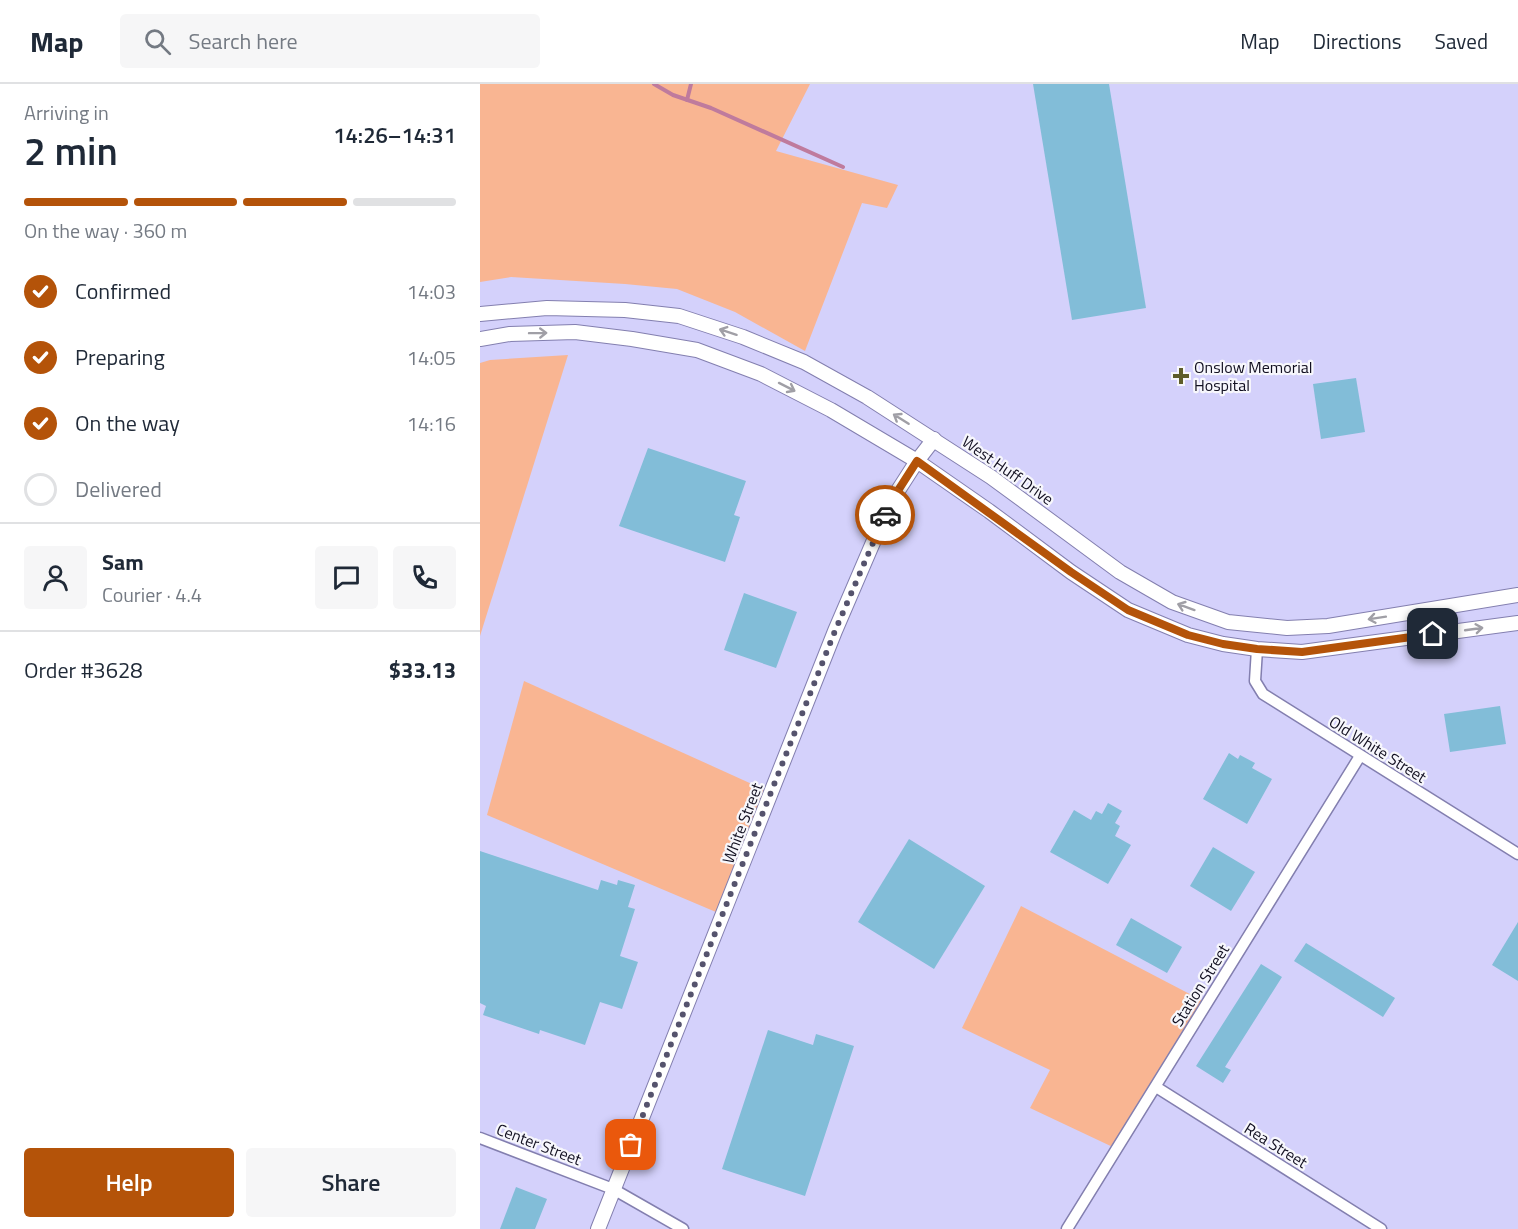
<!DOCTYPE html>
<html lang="en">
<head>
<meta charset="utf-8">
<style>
	:root { --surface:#fff; --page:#f6f6f7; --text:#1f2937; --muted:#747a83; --line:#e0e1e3; --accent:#b45309 }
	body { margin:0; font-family:"Titillium Web",sans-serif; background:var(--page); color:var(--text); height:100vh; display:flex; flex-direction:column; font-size:22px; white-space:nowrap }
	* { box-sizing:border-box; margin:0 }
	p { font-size:20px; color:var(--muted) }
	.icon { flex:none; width:33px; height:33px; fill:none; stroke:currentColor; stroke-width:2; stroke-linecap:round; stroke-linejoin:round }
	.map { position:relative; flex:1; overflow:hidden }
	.details { display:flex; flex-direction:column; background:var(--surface); width:480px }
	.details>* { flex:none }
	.pin { position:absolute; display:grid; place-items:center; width:51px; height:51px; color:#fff; margin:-26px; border-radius:12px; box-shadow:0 3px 9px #0006 }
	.courier { position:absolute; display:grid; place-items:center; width:60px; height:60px; margin:-30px; border:4px solid #b45309; border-radius:50%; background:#fff; color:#222; box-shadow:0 2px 8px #0007 }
	.summary em { font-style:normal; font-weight:600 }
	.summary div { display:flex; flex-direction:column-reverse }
	.summary { display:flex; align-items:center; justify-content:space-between; height:102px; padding:0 24px }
	h1 { font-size:39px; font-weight:600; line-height:45px }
	.bar { display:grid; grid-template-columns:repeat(4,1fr); gap:9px 6px; align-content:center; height:72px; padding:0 24px }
	.bar i { height:8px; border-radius:4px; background:var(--line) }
	.bar .on { background:var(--accent) }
	.bar p { grid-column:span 4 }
	.line { display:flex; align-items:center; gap:15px; padding:0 24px; border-top:2px solid var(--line) }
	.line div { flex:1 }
	.round { display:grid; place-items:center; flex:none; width:63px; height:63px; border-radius:6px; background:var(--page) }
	ol { padding:0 24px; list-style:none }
	li { display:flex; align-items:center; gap:18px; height:66px }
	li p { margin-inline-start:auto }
	li .icon { padding:6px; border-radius:50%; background:var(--accent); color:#fff; stroke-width:4 }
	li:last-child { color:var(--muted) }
	li i { width:33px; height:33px; border:3px solid var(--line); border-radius:50% }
	.action { display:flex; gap:12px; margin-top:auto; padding:12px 24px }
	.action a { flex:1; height:69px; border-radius:6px; background:var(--accent); color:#fff; font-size:24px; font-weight:600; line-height:69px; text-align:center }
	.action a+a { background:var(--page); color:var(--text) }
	header { display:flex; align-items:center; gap:36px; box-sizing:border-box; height:84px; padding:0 30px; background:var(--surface); border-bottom:2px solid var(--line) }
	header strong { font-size:28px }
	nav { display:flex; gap:33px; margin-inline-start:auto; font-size:21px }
	.search { width:420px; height:54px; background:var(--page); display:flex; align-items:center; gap:15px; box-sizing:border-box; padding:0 21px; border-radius:6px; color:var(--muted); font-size:22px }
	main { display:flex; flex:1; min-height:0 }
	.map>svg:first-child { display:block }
	.green { fill:#f9b592 }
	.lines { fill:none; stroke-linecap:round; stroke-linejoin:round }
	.stream { stroke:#bf7b9d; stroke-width:4 }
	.building { fill:#82bdd8 }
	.minor-casing { stroke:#837faf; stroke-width:13 }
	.tertiary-casing { stroke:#837faf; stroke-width:16 }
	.minor { stroke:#fff; stroke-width:10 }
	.tertiary { stroke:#fff; stroke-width:14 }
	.oneway { stroke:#a09fa6 }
	.done { stroke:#55536d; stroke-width:6; stroke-dasharray:0 10.8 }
	.route { stroke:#b45309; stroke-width:8 }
	.poi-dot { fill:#5e5d2a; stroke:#f7f7fc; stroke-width:2 }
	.labels { text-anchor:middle; stroke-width:4.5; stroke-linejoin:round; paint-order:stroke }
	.poi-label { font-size:16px; fill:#110f20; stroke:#f7f7fc; text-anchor:start }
	.street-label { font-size:16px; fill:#110f20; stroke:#f7f7fc }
</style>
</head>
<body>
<header>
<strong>Map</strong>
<div class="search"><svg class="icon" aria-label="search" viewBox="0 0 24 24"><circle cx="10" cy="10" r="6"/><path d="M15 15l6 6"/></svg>Search here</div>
<nav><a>Map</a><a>Directions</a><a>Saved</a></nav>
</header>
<main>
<section class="details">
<div class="summary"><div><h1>2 min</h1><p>Arriving in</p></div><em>14:26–14:31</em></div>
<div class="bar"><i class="on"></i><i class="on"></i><i class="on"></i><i></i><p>On the way · 360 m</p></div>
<ol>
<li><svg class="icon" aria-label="check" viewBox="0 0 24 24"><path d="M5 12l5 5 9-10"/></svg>Confirmed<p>14:03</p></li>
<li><svg class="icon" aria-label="check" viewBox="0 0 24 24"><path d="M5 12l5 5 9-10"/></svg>Preparing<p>14:05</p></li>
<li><svg class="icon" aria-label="check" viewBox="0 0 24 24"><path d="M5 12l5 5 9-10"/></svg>On the way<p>14:16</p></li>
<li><i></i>Delivered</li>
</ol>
<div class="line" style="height:108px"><a class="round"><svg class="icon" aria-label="person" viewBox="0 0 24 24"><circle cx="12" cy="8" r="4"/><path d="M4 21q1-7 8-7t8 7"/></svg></a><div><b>Sam</b><p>Courier · 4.4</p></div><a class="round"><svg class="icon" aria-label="chat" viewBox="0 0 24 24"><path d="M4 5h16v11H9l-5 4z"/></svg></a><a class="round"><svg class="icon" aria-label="phone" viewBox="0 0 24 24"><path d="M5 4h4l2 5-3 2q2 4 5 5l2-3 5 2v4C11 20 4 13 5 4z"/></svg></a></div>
<div class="line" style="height:78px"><div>Order #3628</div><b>$33.13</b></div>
<div class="action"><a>Help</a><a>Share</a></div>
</section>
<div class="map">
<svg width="1038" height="1145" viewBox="0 0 1038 1145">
	<rect width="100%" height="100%" fill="#d4d1fb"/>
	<!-- green -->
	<g class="green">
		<polygon points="0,0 330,0 296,67 418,101 407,124 382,119 325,267 255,228 197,205 145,200 31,193 0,198"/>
		<polygon points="88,271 0,552 0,279 10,276"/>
		<polygon points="44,597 292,709 243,831 7,731"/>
		<polygon points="541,822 727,919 672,998 637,1065 550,1024 570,986 482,944"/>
	</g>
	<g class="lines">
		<!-- stream -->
		<g class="stream">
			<polyline points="174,0 193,11 231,24 363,83"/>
			<polyline points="207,16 211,0"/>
		</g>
	</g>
	<!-- building -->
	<g class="building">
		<polygon points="553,0 629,0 666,224 592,236"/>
		<polygon points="876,294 885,348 841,355 833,300"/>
		<polygon points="168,364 266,397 254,431 260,433 245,478 139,442"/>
		<polygon points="264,509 317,528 296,584 244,566"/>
		<polygon points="1020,622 1026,660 970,668 964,630"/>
		<polygon points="749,669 758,675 760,671 775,679 772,684 792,695 767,740 723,715"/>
		<polygon points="628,719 642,727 635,739 640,742 635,752 651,761 628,800 570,768 594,726 611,736 616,727 622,730"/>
		<polygon points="429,755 505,802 454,885 378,838"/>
		<polygon points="733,763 775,788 751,827 710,802"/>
		<polygon points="0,767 118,806 121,796 137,801 138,796 155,801 148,823 155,825 140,872 158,878 142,925 120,918 105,961 60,946 59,950 3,931 6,922 0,919"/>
		<polygon points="651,834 702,863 687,889 636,861"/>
		<polygon points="1038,838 1038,897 1012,881"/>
		<polygon points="826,859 915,914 903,933 814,877"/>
		<polygon points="781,880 802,893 745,983 751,986 743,999 716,982"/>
		<polygon points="288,946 333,961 336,950 374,962 325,1112 242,1085"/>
		<polygon points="36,1103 67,1115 55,1145 20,1145"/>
	</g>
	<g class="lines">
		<!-- minor casing -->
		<g class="minor-casing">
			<g id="minor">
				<polyline points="777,565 775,597 783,610 1038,770"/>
				<polyline points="676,1003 901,1145"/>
				<polyline points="0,1054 133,1105 203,1145"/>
				<polyline points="587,1145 880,672"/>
			</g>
		</g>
		<!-- tertiary casing -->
		<g class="tertiary-casing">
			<g id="tertiary">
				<polyline points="0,230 67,224 145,226 199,232 263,253 324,278 387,313 511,393 640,488 692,518 748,538 807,544 848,542 1038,511"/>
				<polyline points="0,255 30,250 95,248 152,255 217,266 281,290 351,326 437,377 509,427 591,488 648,526 708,551 743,560 777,565 822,568 1038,539"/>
				<polyline points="118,1145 355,547 410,419 437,377 454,355"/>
			</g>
		</g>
		<!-- minor -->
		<use href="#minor" class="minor"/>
		<!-- tertiary -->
		<use href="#tertiary" class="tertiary"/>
	</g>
	<!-- one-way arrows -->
	<defs><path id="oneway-shaft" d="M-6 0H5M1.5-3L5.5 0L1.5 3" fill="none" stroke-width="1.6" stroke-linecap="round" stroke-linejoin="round" transform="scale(1.5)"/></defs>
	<g class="oneway">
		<use href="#oneway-shaft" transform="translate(248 248) rotate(-162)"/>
		<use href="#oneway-shaft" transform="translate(58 249) rotate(-1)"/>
		<use href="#oneway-shaft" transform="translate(307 303) rotate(27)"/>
		<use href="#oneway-shaft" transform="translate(421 335) rotate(-148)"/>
		<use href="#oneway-shaft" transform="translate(706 523) rotate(-160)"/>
		<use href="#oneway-shaft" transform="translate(897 534) rotate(171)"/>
		<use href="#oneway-shaft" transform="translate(994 545) rotate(-8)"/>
	</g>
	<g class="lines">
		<!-- done -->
		<polyline class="done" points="151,1061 355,547 405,431"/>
		<!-- route -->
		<polyline class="route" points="405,431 410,419 437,377 591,488 648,526 708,551 743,560 777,565 822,568 953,550"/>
	</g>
	<!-- markers -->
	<path class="poi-dot" d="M698 283h6v6h6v6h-6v6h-6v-6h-6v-6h6z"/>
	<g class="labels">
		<!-- poi labels -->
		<g class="poi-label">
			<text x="714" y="289">Onslow Memorial<tspan x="714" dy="18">Hospital</tspan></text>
		</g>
		<!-- street labels -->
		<g class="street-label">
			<text transform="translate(528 386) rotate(35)" y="6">West Huff Drive</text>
			<text transform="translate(898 665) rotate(32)" y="6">Old White Street</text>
			<text transform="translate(262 739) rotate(-69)" y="6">White Street</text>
			<text transform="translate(720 901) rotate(-58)" y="6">Station Street</text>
			<text transform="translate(59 1060) rotate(21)" y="6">Center Street</text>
			<text transform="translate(796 1061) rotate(32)" y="6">Rea Street</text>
		</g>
	</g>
</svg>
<div class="pin" style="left:151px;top:1061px;background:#ea580c"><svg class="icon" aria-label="bag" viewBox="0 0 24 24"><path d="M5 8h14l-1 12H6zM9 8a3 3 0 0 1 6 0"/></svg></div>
<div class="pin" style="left:953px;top:550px;background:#1f2937"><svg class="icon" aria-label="home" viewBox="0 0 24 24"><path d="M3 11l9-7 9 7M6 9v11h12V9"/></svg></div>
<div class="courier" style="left:405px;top:431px"><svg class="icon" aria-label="car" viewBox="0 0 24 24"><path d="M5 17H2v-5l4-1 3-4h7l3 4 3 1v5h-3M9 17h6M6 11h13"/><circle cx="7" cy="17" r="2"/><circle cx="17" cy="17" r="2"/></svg></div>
</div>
</main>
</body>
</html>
